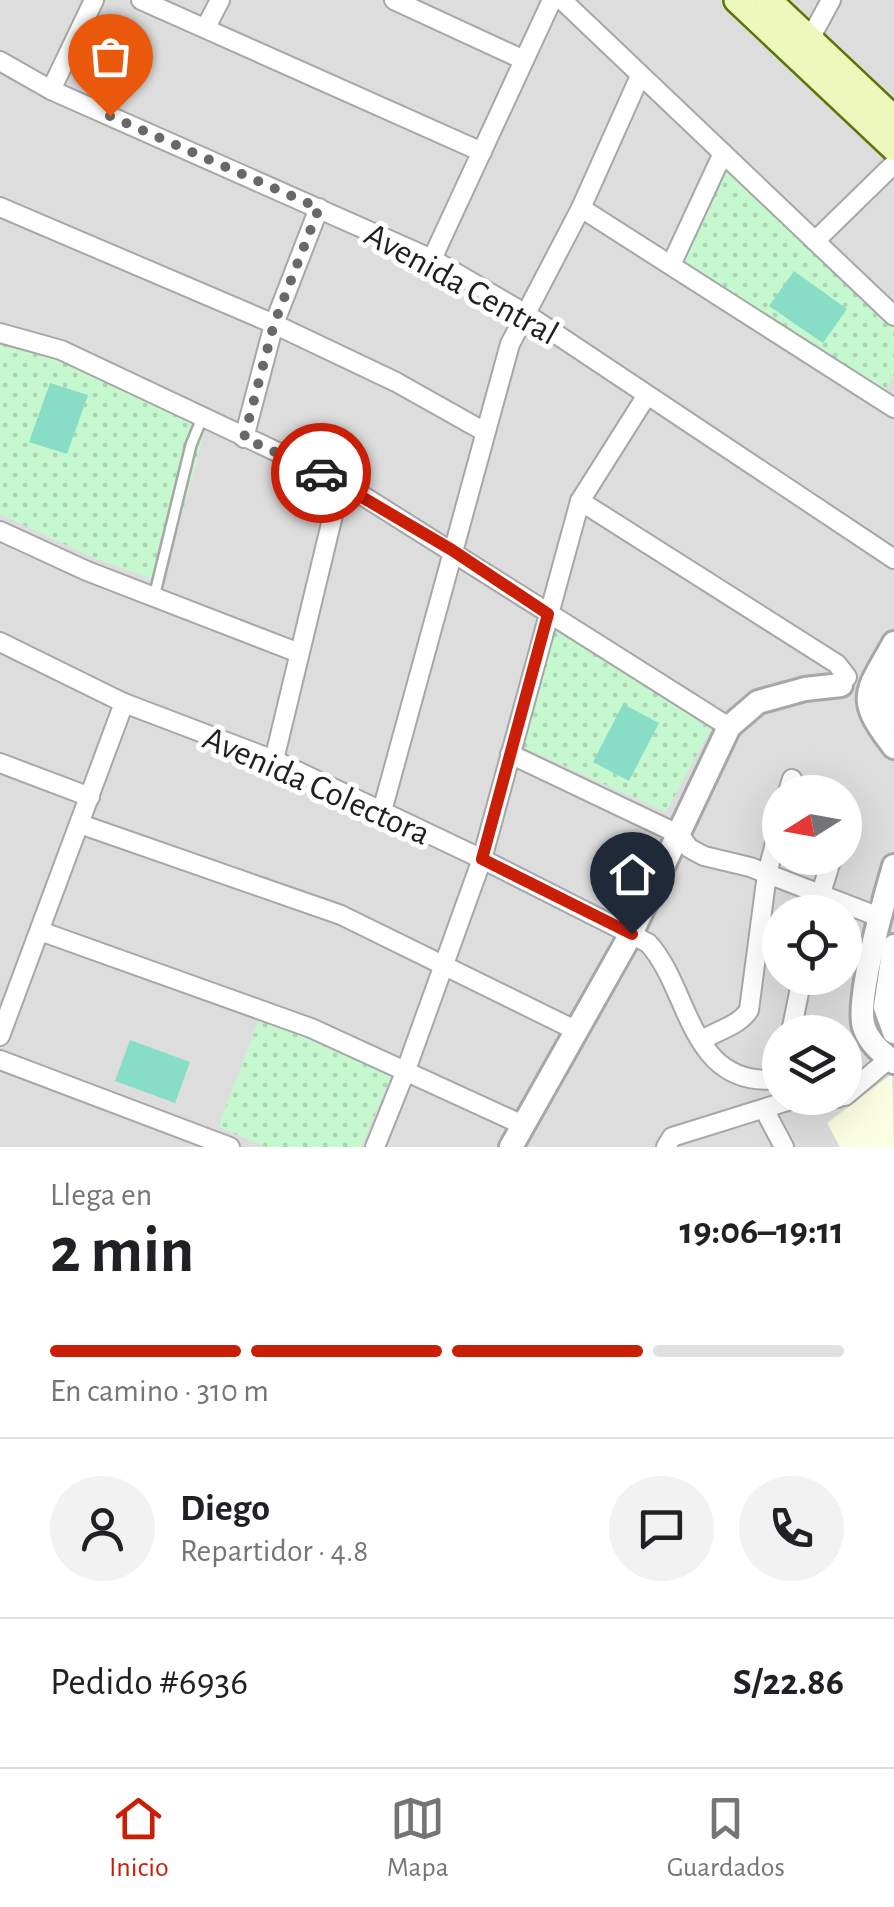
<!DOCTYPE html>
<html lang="es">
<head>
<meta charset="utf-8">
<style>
	:root { --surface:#fff; --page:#f2f2f2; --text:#202124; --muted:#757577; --line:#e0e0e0; --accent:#ca1e06 }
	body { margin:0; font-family:"Alegreya Sans",sans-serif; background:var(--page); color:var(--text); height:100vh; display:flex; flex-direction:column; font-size:38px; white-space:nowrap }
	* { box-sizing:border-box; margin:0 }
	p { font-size:32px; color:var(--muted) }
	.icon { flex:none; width:55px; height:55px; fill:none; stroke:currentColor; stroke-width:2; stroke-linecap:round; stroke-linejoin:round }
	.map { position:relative; height:1147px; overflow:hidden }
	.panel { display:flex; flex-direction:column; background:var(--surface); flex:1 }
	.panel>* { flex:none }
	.needle { width:65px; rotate:259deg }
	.buttons { position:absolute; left:762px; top:775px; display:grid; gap:20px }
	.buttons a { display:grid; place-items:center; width:100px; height:100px; border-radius:50%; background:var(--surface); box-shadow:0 10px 40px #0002; font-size:50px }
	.pin { position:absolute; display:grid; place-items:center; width:85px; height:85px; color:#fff; margin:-102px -42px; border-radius:50% 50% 50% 0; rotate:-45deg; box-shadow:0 0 10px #0007 }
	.pin .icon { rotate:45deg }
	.courier { position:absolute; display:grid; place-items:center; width:100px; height:100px; margin:-50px; border:8px solid #ca1e06; border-radius:50%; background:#fff; color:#222; box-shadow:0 2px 12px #0007 }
	.overview em { font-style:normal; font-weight:700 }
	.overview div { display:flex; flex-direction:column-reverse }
	.overview { display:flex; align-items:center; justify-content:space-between; height:170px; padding:0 50px }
	h1 { font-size:65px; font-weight:700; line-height:75px }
	.bar { display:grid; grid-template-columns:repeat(4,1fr); gap:15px 10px; align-content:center; height:120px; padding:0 50px }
	.bar i { height:12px; border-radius:8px; background:var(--line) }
	.bar .active { background:var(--accent) }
	.bar p { grid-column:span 4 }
	.line { display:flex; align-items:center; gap:25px; padding:0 50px; border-top:2px solid var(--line) }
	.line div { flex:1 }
	.round { display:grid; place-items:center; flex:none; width:105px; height:105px; border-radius:52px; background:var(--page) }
	.dock { display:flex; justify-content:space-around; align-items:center; height:140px; border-top:2px solid var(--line); background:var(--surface); font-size:28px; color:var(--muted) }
	.dock a { display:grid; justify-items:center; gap:5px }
	.dock .active { color:var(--accent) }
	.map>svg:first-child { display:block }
	.residential { fill:#dedddd; fill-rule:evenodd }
	.education { fill:#fbfee2 }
	.park { fill:url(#park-dots) }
	.pitch { fill:#88ddc6 }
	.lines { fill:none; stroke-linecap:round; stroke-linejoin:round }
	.service-casing { stroke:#a7a7a7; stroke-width:14 }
	.minor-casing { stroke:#a7a7a7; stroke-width:22 }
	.tertiary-casing { stroke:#a7a7a7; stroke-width:28 }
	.secondary-casing { stroke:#5d7608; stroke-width:30 }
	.service { stroke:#fff; stroke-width:9 }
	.minor { stroke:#fff; stroke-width:18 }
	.tertiary { stroke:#fff; stroke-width:22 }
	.secondary { stroke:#eef8bd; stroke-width:25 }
	.done { stroke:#696866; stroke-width:10; stroke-dasharray:0 18 }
	.route { stroke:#ca1e06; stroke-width:12 }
	.labels { text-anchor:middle; stroke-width:10; stroke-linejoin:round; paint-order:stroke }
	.street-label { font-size:35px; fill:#202020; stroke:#fff }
</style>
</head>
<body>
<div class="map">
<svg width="894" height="1147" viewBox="0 0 894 1147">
	<defs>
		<pattern id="park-dots" width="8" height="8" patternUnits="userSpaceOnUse" patternTransform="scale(2.5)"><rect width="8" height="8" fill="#c6f8d0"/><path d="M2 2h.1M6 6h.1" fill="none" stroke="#aad4b2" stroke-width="1.8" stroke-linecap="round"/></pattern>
	</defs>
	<rect width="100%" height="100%" fill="#f0eee7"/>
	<!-- residential -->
	<path class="residential" d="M0,0H894V1147H0ZM780,792H845V858H780ZM780,912H845V978H780ZM780,1032H845V1098H780Z"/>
	<!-- education -->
	<polygon class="education" points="892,1074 894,1147 840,1147 827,1123"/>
	<!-- park -->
	<g class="park">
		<polygon points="725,168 894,329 894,375 884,392 682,261"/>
		<polygon points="0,340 60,357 206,427 163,583 94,558 0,514"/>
		<polygon points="551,626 711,729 666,812 520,746"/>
		<polygon points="259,1019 393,1073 361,1147 267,1147 218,1127"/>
	</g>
	<!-- pitch -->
	<g class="pitch">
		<polygon points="794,271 847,309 823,343 769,306"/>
		<polygon points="50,383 88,395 67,454 29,442"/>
		<polygon points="623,704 659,723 629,781 593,762"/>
		<polygon points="130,1040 190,1062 175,1103 115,1081"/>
	</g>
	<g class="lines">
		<!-- service casing -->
		<g class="service-casing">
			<polyline id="service" points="154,597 191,445 202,418"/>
		</g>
		<!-- minor casing -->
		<g class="minor-casing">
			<g id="minor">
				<polyline points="141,0 482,152"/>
				<polyline points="394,0 524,60"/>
				<polyline points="562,0 894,316"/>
				<polyline points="206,27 220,0"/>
				<polyline points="805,48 831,0"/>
				<polyline points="0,61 51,90 432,259 526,314 894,559"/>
				<polyline points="51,90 94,0"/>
				<polyline points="0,207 274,324 396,382 485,432"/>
				<polyline points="581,208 894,408"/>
				<polyline points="815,241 894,164"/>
				<polyline points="432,259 552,0"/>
				<polyline points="671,265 723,153"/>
				<polyline points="0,333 61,350 341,482 729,727"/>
				<polyline points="244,438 274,324 319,208"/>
				<polyline points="580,501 837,664 847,677"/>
				<polyline points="0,531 87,571 299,653"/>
				<path d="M0,642L124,703L274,760L482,859L648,943C691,989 688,1090 780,1079"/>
				<polyline points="510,754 680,835 689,848 704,856 750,867 879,917"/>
				<polyline points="274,760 341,482"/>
				<polyline points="0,763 90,797"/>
				<polyline points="788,792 792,779"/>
				<polyline points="382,811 510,344 581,208 640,76"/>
				<polyline points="80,824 341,915 575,1030"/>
				<polyline points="815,912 832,858"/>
				<polyline points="40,931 311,1028 523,1125"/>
				<polyline points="791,1032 802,978"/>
				<polyline points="0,1036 124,703"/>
				<path d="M701,1041C717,1030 739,1026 749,1010L767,874L780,824"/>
				<polyline points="0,1060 230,1147"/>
				<polyline points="845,1096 889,1059"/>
				<polyline points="764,1109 784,1147"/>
				<polyline points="375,1147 406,1070 482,859 580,501 647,395"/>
				<polyline points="666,1147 672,1137 794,1099 838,1098"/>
			</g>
		</g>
		<!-- tertiary casing -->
		<g class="tertiary-casing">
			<g id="tertiary">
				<path d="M894,643C866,694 855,697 894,747"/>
				<polyline points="894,675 885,703 894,717"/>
				<path d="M894,866C885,897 855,1001 864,1027C868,1041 882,1054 894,1062"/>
				<polyline points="894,946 885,1007 894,1032"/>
				<polyline points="511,1147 631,934 729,727 758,702 805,689 841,685"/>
			</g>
		</g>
		<!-- secondary casing -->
		<g class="secondary-casing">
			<g id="secondary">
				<polyline points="737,0 894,148"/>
				<polyline points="768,0 894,119"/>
			</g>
		</g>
		<!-- service -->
		<use href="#service" class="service"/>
		<!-- minor -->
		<use href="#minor" class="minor"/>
		<!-- tertiary -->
		<use href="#tertiary" class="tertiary"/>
		<!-- secondary -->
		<use href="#secondary" class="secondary"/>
	</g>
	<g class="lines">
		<!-- done -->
		<polyline class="done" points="110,116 319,208 274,324 244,438 321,473"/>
		<!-- route -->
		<polyline class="route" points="321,473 452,550 548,614 482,859 632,934"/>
	</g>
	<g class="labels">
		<!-- street labels -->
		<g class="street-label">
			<text transform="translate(462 283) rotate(29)" y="12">Avenida Central</text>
			<text transform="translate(317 785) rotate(24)" y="12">Avenida Colectora</text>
		</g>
	</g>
</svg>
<div class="buttons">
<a><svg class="needle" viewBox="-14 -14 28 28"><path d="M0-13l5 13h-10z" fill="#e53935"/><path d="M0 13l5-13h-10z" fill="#757577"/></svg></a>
<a><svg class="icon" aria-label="locate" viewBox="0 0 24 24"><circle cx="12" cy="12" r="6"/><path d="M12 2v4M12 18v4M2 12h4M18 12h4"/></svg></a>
<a><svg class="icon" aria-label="layers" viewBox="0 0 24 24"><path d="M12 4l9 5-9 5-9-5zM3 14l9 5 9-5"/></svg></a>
</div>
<div class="pin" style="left:110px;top:116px;background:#ea580c"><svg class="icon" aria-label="bag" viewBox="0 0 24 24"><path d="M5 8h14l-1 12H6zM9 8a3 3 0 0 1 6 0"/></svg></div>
<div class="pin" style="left:632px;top:934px;background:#1f2937"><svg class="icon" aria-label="home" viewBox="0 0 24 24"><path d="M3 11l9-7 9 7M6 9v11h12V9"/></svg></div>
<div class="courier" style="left:321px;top:473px"><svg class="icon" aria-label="car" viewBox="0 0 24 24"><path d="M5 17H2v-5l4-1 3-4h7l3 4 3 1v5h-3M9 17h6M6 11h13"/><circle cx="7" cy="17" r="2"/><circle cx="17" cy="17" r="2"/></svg></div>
</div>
<section class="panel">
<div class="overview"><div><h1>2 min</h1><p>Llega en</p></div><em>19:06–19:11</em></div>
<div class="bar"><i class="active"></i><i class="active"></i><i class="active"></i><i></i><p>En camino · 310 m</p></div>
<div class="line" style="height:180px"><a class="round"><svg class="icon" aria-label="person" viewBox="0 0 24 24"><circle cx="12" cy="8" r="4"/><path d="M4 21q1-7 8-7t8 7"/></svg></a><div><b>Diego</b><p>Repartidor · 4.8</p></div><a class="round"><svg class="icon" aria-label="chat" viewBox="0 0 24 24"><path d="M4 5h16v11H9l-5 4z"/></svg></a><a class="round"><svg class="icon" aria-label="phone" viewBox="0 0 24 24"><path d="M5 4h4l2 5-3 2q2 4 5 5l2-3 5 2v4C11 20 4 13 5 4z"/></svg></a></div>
<div class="line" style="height:130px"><div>Pedido #6936</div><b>S/22.86</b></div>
</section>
<nav class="dock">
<a class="active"><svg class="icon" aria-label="home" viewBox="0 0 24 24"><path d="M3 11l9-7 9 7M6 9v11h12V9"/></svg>Inicio</a>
<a><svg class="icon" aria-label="map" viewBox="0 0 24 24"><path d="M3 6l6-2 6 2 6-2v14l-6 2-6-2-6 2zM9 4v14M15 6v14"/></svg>Mapa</a>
<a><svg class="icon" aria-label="saved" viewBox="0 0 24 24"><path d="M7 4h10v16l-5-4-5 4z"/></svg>Guardados</a>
</nav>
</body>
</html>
